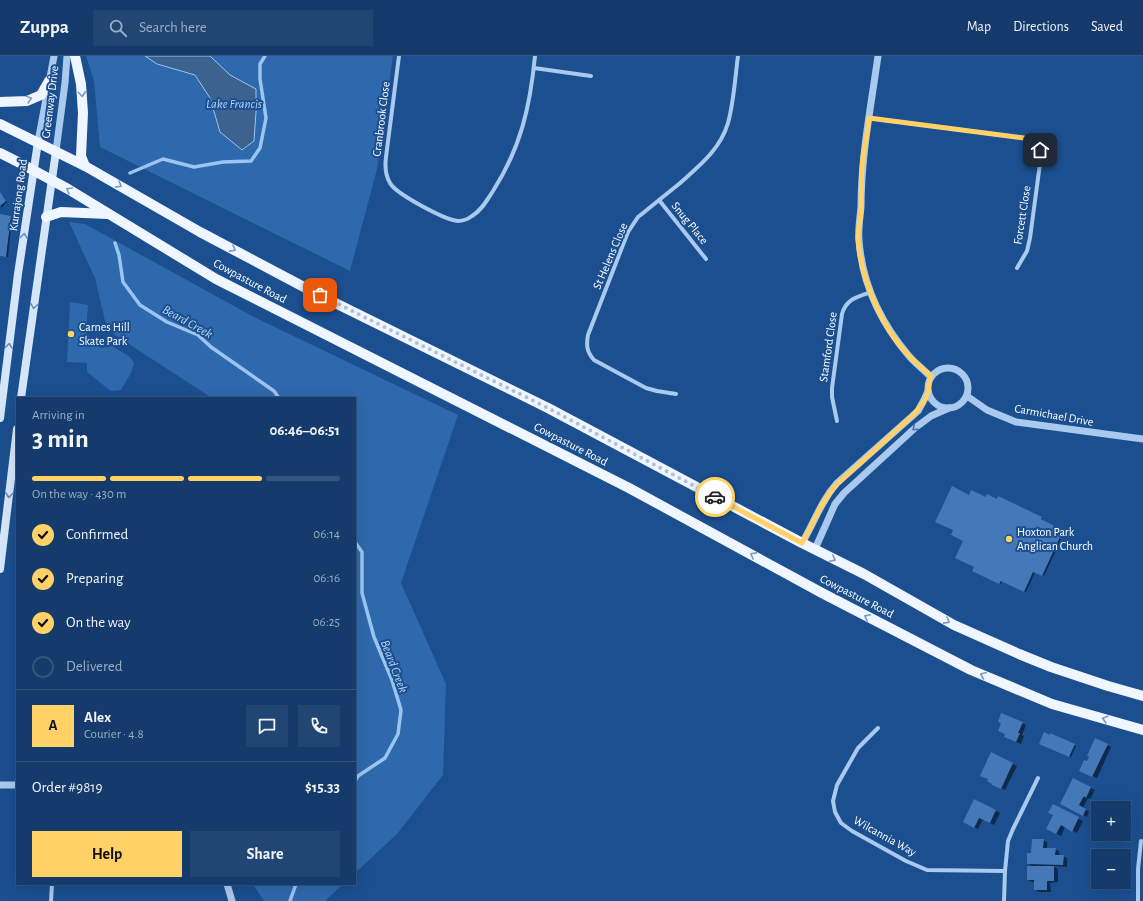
<!DOCTYPE html>
<html lang="en">
<head>
<meta charset="utf-8">
<style>
	:root { --surface:#143b6b; --page:#214673; --text:#f1f3f6; --muted:#9dadc1; --line:#33557e; --accent:#ffd166 }
	body { margin:0; font-family:"Alegreya Sans",sans-serif; background:var(--page); color:var(--text); height:100vh; display:flex; flex-direction:column; font-size:15px; white-space:nowrap }
	* { box-sizing:border-box; margin:0 }
	p { font-size:13px; color:var(--muted) }
	.icon { flex:none; width:22px; height:22px; fill:none; stroke:currentColor; stroke-width:2; stroke-linecap:round; stroke-linejoin:round }
	.map { position:relative; flex:1; overflow:hidden }
	.side { position:absolute; left:16px; top:341px; width:340px; height:488px; display:flex; flex-direction:column; background:var(--surface); border-radius:0px; box-shadow:0 4px 16px #0002,0 0 0 1px var(--line) }
	.side>* { flex:none }
	.fabs { position:absolute; left:1091px; top:745px; display:grid; gap:8px }
	.fabs a { display:grid; place-items:center; width:40px; height:40px; border-radius:0px; background:var(--surface); box-shadow:0 4px 16px #0002,0 0 0 1px var(--line); font-size:20px }
	.pin { position:absolute; display:grid; place-items:center; width:34px; height:34px; color:#fff; margin:-17px; border-radius:8px; box-shadow:0 2px 6px #0006 }
	.courier { position:absolute; display:grid; place-items:center; width:40px; height:40px; margin:-20px; border:3px solid #ffd166; border-radius:50%; background:#fff; color:#222; box-shadow:0 1px 5px #0007 }
	.overview em { font-style:normal; font-weight:700 }
	.overview div { display:flex; flex-direction:column-reverse }
	.overview { display:flex; align-items:center; justify-content:space-between; height:68px; padding:0 16px }
	h1 { font-size:26px; font-weight:700; line-height:30px }
	.bar { display:grid; grid-template-columns:repeat(4,1fr); gap:6px 4px; align-content:center; height:48px; padding:0 16px }
	.bar i { height:5px; border-radius:3px; background:var(--line) }
	.bar .on { background:var(--accent) }
	.bar p { grid-column:span 4 }
	.line { display:flex; align-items:center; gap:10px; padding:0 16px; border-top:1px solid var(--line) }
	.line div { flex:1 }
	.round { display:grid; place-items:center; flex:none; width:42px; height:42px; border-radius:0px; background:var(--page) }
	ol { padding:0 16px; list-style:none }
	li { display:flex; align-items:center; gap:12px; height:44px }
	li p { margin-inline-start:auto }
	li .icon { padding:4px; border-radius:50%; background:var(--accent); color:#111; stroke-width:4 }
	li:last-child { color:var(--muted) }
	li i { width:22px; height:22px; border:2px solid var(--line); border-radius:50% }
	.button { display:flex; gap:8px; margin-top:auto; padding:8px 16px }
	.button a { flex:1; height:46px; border-radius:0px; background:var(--accent); color:#111; font-size:16px; font-weight:700; line-height:46px; text-align:center }
	.button a+a { background:var(--page); color:var(--text) }
	header { display:flex; align-items:center; gap:24px; box-sizing:border-box; height:56px; padding:0 20px; background:var(--surface); border-bottom:1px solid var(--line) }
	header strong { font-size:19px }
	nav { display:flex; gap:22px; margin-inline-start:auto; font-size:14px }
	.search { width:280px; height:36px; background:var(--page); display:flex; align-items:center; gap:10px; box-sizing:border-box; padding:0 14px; border-radius:0px; color:var(--muted); font-size:15px }
	.map>svg:first-child { display:block }
	.green { fill:#2e69ad }
	.water { fill:#3c6290; stroke:#9cc4f0 }
	.shadow { fill:#0007 }
	.lines { fill:none; stroke-linecap:round; stroke-linejoin:round }
	.stream { stroke:#9cc4f0; stroke-width:3.5 }
	.building { fill:#4478b7 }
	.minor { stroke:#a9c9ee; stroke-width:4 }
	.tertiary { stroke:#a9c9ee; stroke-width:7 }
	.secondary { stroke:#d6e6fa; stroke-width:8 }
	.primary { stroke:#f0f6ff; stroke-width:10 }
	.oneway { stroke:#7b9ac1 }
	.oneway2 { stroke:#668bba }
	.oneway3 { stroke:#4674ac }
	.done { stroke:#afc1d8; stroke-width:4; stroke-dasharray:0 7.2 }
	.route { stroke:#ffd166; stroke-width:5 }
	.poi-dot { fill:#ffd166; stroke:#1b4f8f; stroke-width:1.5 }
	.labels { text-anchor:middle; stroke-width:4; stroke-linejoin:round; paint-order:stroke }
	.street-label { font-size:12px; fill:#fff; stroke:#1b4f8f }
	.poi-label { font-size:12px; fill:#fff; stroke:#1b4f8f; text-anchor:start }
	.water-label { font-size:13px; font-style:italic; fill:#b5d3f5; stroke:#1b4f8f }
</style>
</head>
<body>
<header>
<strong>Zuppa</strong>
<div class="search"><svg class="icon" aria-label="search" viewBox="0 0 24 24"><circle cx="10" cy="10" r="6"/><path d="M15 15l6 6"/></svg>Search here</div>
<nav><a>Map</a><a>Directions</a><a>Saved</a></nav>
</header>
<div class="map">
<svg width="1143" height="845" viewBox="0 0 1143 845">
	<rect width="100%" height="100%" fill="#1b4f8f"/>
	<!-- green -->
	<g class="green">
		<polygon points="86,0 393,0 377,113 350,215 100,91 94,25"/>
		<polygon points="69,166 85,168 254,261 458,359 401,527 446,628 443,719 397,778 355,817 355,342 212,342 115,279 105,265 95,222"/>
		<polygon points="70,246 88,249 86,277 101,292 112,290 130,301 134,307 131,317 121,334 111,335 87,316 87,307 67,306"/>
		<polygon points="253,828 343,828 325,845 264,845"/>
	</g>
	<!-- water -->
	<polygon class="water" points="145,0 210,0 230,19 256,33 256,56 254,85 242,94 220,76 210,42 195,19 157,8"/>
	<!-- shadow -->
	<g class="shadow">
		<polygon points="0,138 2,139 7,146 1,152"/>
		<polygon points="0,160 12,162 8,201 0,200"/>
		<polygon points="970,440 986,442 1041,462 1043,463 1042,465 1057,473 1054,479 1061,483 1044,520 1035,516 1026,536 1002,525 1001,528 973,515 975,511 964,485"/>
		<polygon points="1022,667 1026,669 1022,679 1024,680 1021,688 1005,681"/>
		<polygon points="1051,679 1076,690 1071,701 1041,687"/>
		<polygon points="1107,689 1111,691 1097,722 1084,717 1087,706"/>
		<polygon points="992,698 1017,710 1005,734 997,730"/>
		<polygon points="1073,723 1095,734 1090,743 1088,742 1083,752 1089,756 1087,761 1065,750"/>
		<polygon points="975,744 1000,757 994,769 983,763 978,773 968,768"/>
		<polygon points="1053,749 1083,765 1077,777 1065,771 1061,780 1047,772 1054,759"/>
		<polygon points="1043,784 1047,786 1047,793 1055,793 1059,795 1059,800 1063,800 1067,802 1067,811 1053,810 1058,813 1058,826 1050,827 1051,836 1039,836 1035,834 1035,826 1032,826 1028,824 1034,811 1028,808 1032,798"/>
	</g>
	<g class="lines">
		<!-- stream -->
		<g class="stream">
			<polyline points="130,117 163,103 194,111 223,106 251,105 260,92 266,62 260,23 260,8 265,0"/>
			<polyline points="115,187 119,199 123,226 140,249 167,266 198,279 211,291 274,335 279,342"/>
			<polyline points="355,486 362,496 362,537 374,581 392,624 401,654 398,678 385,702 358,720 355,725"/>
			<polyline points="290,845 296,828"/>
		</g>
	</g>
	<!-- building -->
	<g class="building">
		<polygon points="0,136 6,145 0,150"/>
		<polygon points="0,158 11,160 6,201 0,200"/>
		<polygon points="952,430 969,439 971,434 986,441 987,438 997,443 998,440 1042,461 1041,463 1056,471 1053,478 1060,481 1042,520 1033,516 1024,536 1001,525 999,528 972,515 974,511 955,502 963,485 951,479 953,474 935,466"/>
		<polygon points="1001,657 1023,666 1018,677 1020,677 1016,686 1004,681 1005,678 998,675 1001,667 998,666"/>
		<polygon points="1044,676 1050,679 1050,677 1075,688 1069,701 1039,688"/>
		<polygon points="1095,682 1108,688 1092,721 1079,715 1084,704 1087,705 1089,701 1087,700"/>
		<polygon points="991,696 1013,707 1001,733 992,729 992,728 987,725 988,723 980,720"/>
		<polygon points="1073,722 1091,731 1086,742 1084,740 1079,749 1086,753 1083,760 1060,748"/>
		<polygon points="974,743 996,754 990,767 979,762 974,772 963,766"/>
		<polygon points="1053,748 1079,761 1072,776 1061,769 1056,778 1046,773 1053,759 1048,757"/>
		<polygon points="1032,783 1044,783 1043,792 1056,792 1055,799 1064,799 1063,809 1027,808 1027,797 1031,797"/>
		<polygon points="1027,810 1054,810 1054,825 1047,825 1047,834 1034,834 1034,824 1027,824"/>
	</g>
	<g class="lines">
		<!-- minor -->
		<g class="minor">
			<path d="M399,0L386,101C385,109 385,119 390,127C396,138 445,164 458,165C463,165 468,163 472,160C482,154 487,144 493,135C521,91 530,51 535,0"/>
			<polyline points="534,12 591,20"/>
			<path d="M869,62L1024,82C1036,85 1040,87 1041,100L1030,182L1027,195L1017,212"/>
			<polyline points="659,144 706,203"/>
			<path d="M676,338L657,335L646,332L594,304C587,296 586,290 588,279L628,176L638,161C652,150 665,139 679,128C699,110 720,94 728,67C734,45 735,22 738,0"/>
			<path d="M837,365L832,341V332L842,258C846,243 857,241 871,236"/>
			<polyline points="878,672 858,692 837,729 833,745 835,756 841,767 852,775 906,805 927,814 1005,815"/>
			<polyline points="51,845 52,828"/>
			<polyline points="1004,845 1005,815 1008,785 1013,773 1038,722"/>
			<polyline points="1138,845 1138,813 1141,785"/>
		</g>
		<!-- tertiary -->
		<g class="tertiary">
			<path d="M878,0C871,50 861,100 861,151C860,162 858,173 859,184C862,227 881,267 909,300C915,307 924,314 931,321"/>
			<polyline points="38,86 54,0"/>
			<polyline points="56,95 65,27 67,0"/>
			<circle cx="948" cy="332" r="20"/>
			<polyline points="967,340 987,354 1016,366 1143,383"/>
			<path d="M802,487C814,467 821,445 837,427L918,355L924,344L928,335"/>
			<polyline points="815,493 835,448 844,437 915,372 931,360 949,352"/>
			<polyline points="0,729 17,729"/>
			<polyline points="227,828 232,845"/>
		</g>
		<!-- secondary -->
		<g class="secondary">
			<polyline points="21,342 56,95"/>
			<polyline points="0,362 18,218 38,86"/>
			<polyline points="0,513 17,373"/>
		</g>
		<!-- primary -->
		<g class="primary">
			<polyline points="75,0 81,28 83,57 81,100 85,110"/>
			<polyline points="0,46 27,45 41,39 49,25"/>
			<polyline points="0,68 85,110 200,176 319,239 548,352 802,487 864,518 954,569 1019,598 1051,611 1108,630 1143,640"/>
			<polyline points="0,97 20,107 68,133 216,223 629,432 822,537 971,614 1052,648 1143,674"/>
			<polyline points="46,161 61,156 108,158"/>
		</g>
	</g>
	<!-- one-way arrows -->
	<defs><path id="oneway-chevron" d="M-2-3.5L2.5 0L-2 3.5" fill="none" stroke-width="1.6" stroke-linecap="round" stroke-linejoin="round"/></defs>
	<g class="oneway">
		<use href="#oneway-chevron" transform="translate(82 38) rotate(85)"/>
		<use href="#oneway-chevron" transform="translate(29 43) rotate(-15)"/>
		<use href="#oneway-chevron" transform="translate(119 129) rotate(30)"/>
		<use href="#oneway-chevron" transform="translate(69 134) rotate(-150)"/>
		<use href="#oneway-chevron" transform="translate(233 193) rotate(28)"/>
		<use href="#oneway-chevron" transform="translate(753 499) rotate(-151)"/>
		<use href="#oneway-chevron" transform="translate(833 503) rotate(26)"/>
		<use href="#oneway-chevron" transform="translate(867 561) rotate(-153)"/>
		<use href="#oneway-chevron" transform="translate(947 565) rotate(29)"/>
		<use href="#oneway-chevron" transform="translate(983 619) rotate(-157)"/>
		<use href="#oneway-chevron" transform="translate(1105 663) rotate(-164)"/>
	</g>
	<g class="oneway2">
		<use href="#oneway-chevron" transform="translate(24 180) rotate(-82)"/>
		<use href="#oneway-chevron" transform="translate(34 250) rotate(98)"/>
		<use href="#oneway-chevron" transform="translate(9 290) rotate(-83)"/>
		<use href="#oneway-chevron" transform="translate(9 439) rotate(97)"/>
	</g>
	<use class="oneway3" href="#oneway-chevron" transform="translate(915 372) rotate(140)"/>
	<g class="lines">
		<!-- done -->
		<polyline class="done" points="320,239 548,352 715,441"/>
		<!-- route -->
		<path class="route" d="M715,441L802,487C814,467 821,445 837,428L912,360C918,354 925,346 928,336C929,331 928,326 931,320C924,314 917,308 911,302C882,273 861,224 858,183C858,174 860,165 861,156C862,136 860,115 864,95C866,84 868,73 869,62L1024,82C1031,84 1039,86 1040,94"/>
	</g>
	<!-- markers -->
	<g class="poi-dot">
		<circle cx="71" cy="278" r="4"/>
		<circle cx="1009" cy="483" r="4"/>
	</g>
	<g class="labels">
		<!-- street labels -->
		<g class="street-label">
			<text transform="translate(50 46) rotate(-83)" y="4">Greenway Drive</text>
			<text transform="translate(381 63) rotate(-83)" y="4">Cranbrook Close</text>
			<text transform="translate(18 139) rotate(-82)" y="4">Kurrajong Road</text>
			<text transform="translate(1022 159) rotate(-81)" y="4">Forcett Close</text>
			<text transform="translate(690 167) rotate(51)" y="4">Snug Place</text>
			<text transform="translate(610 200) rotate(-67)" y="4">St Helens Close</text>
			<text transform="translate(250 225) rotate(28)" y="4">Cowpasture Road</text>
			<text transform="translate(828 291) rotate(-82)" y="4">Stamford Close</text>
			<text transform="translate(1054 359) rotate(10)" y="4">Carmichael Drive</text>
			<text transform="translate(571 388) rotate(27)" y="4">Cowpasture Road</text>
			<text transform="translate(857 540) rotate(27)" y="4">Cowpasture Road</text>
			<text transform="translate(885 780) rotate(29)" y="4">Wilcannia Way</text>
		</g>
		<!-- poi labels -->
		<g class="poi-label">
			<text x="79" y="275">Carnes Hill<tspan x="79" dy="14">Skate Park</tspan></text>
			<text x="1017" y="480">Hoxton Park<tspan x="1017" dy="14">Anglican Church</tspan></text>
		</g>
		<!-- water labels -->
		<g class="water-label">
			<text x="234" y="52">Lake Francis</text>
			<text transform="translate(188 265) rotate(29)" y="5">Beard Creek</text>
			<text transform="translate(395 610) rotate(69)" y="5">Beard Creek</text>
		</g>
	</g>
</svg>
<div class="fabs">
<a>+</a>
<a>−</a>
</div>
<div class="pin" style="left:320px;top:239px;background:#ea580c"><svg class="icon" aria-label="bag" viewBox="0 0 24 24"><path d="M5 8h14l-1 12H6zM9 8a3 3 0 0 1 6 0"/></svg></div>
<div class="pin" style="left:1040px;top:94px;background:#1f2937"><svg class="icon" aria-label="home" viewBox="0 0 24 24"><path d="M3 11l9-7 9 7M6 9v11h12V9"/></svg></div>
<div class="courier" style="left:715px;top:441px"><svg class="icon" aria-label="car" viewBox="0 0 24 24"><path d="M5 17H2v-5l4-1 3-4h7l3 4 3 1v5h-3M9 17h6M6 11h13"/><circle cx="7" cy="17" r="2"/><circle cx="17" cy="17" r="2"/></svg></div>
<section class="side">
<div class="overview"><div><h1>3 min</h1><p>Arriving in</p></div><em>06:46–06:51</em></div>
<div class="bar"><i class="on"></i><i class="on"></i><i class="on"></i><i></i><p>On the way · 430 m</p></div>
<ol>
<li><svg class="icon" aria-label="check" viewBox="0 0 24 24"><path d="M5 12l5 5 9-10"/></svg>Confirmed<p>06:14</p></li>
<li><svg class="icon" aria-label="check" viewBox="0 0 24 24"><path d="M5 12l5 5 9-10"/></svg>Preparing<p>06:16</p></li>
<li><svg class="icon" aria-label="check" viewBox="0 0 24 24"><path d="M5 12l5 5 9-10"/></svg>On the way<p>06:25</p></li>
<li><i></i>Delivered</li>
</ol>
<div class="line" style="height:72px"><b class="round" style="background:var(--accent);color:#111">A</b><div><b>Alex</b><p>Courier · 4.8</p></div><a class="round"><svg class="icon" aria-label="chat" viewBox="0 0 24 24"><path d="M4 5h16v11H9l-5 4z"/></svg></a><a class="round"><svg class="icon" aria-label="phone" viewBox="0 0 24 24"><path d="M5 4h4l2 5-3 2q2 4 5 5l2-3 5 2v4C11 20 4 13 5 4z"/></svg></a></div>
<div class="line" style="height:52px"><div>Order #9819</div><b>$15.33</b></div>
<div class="button"><a>Help</a><a>Share</a></div>
</section>
</div>
</body>
</html>
